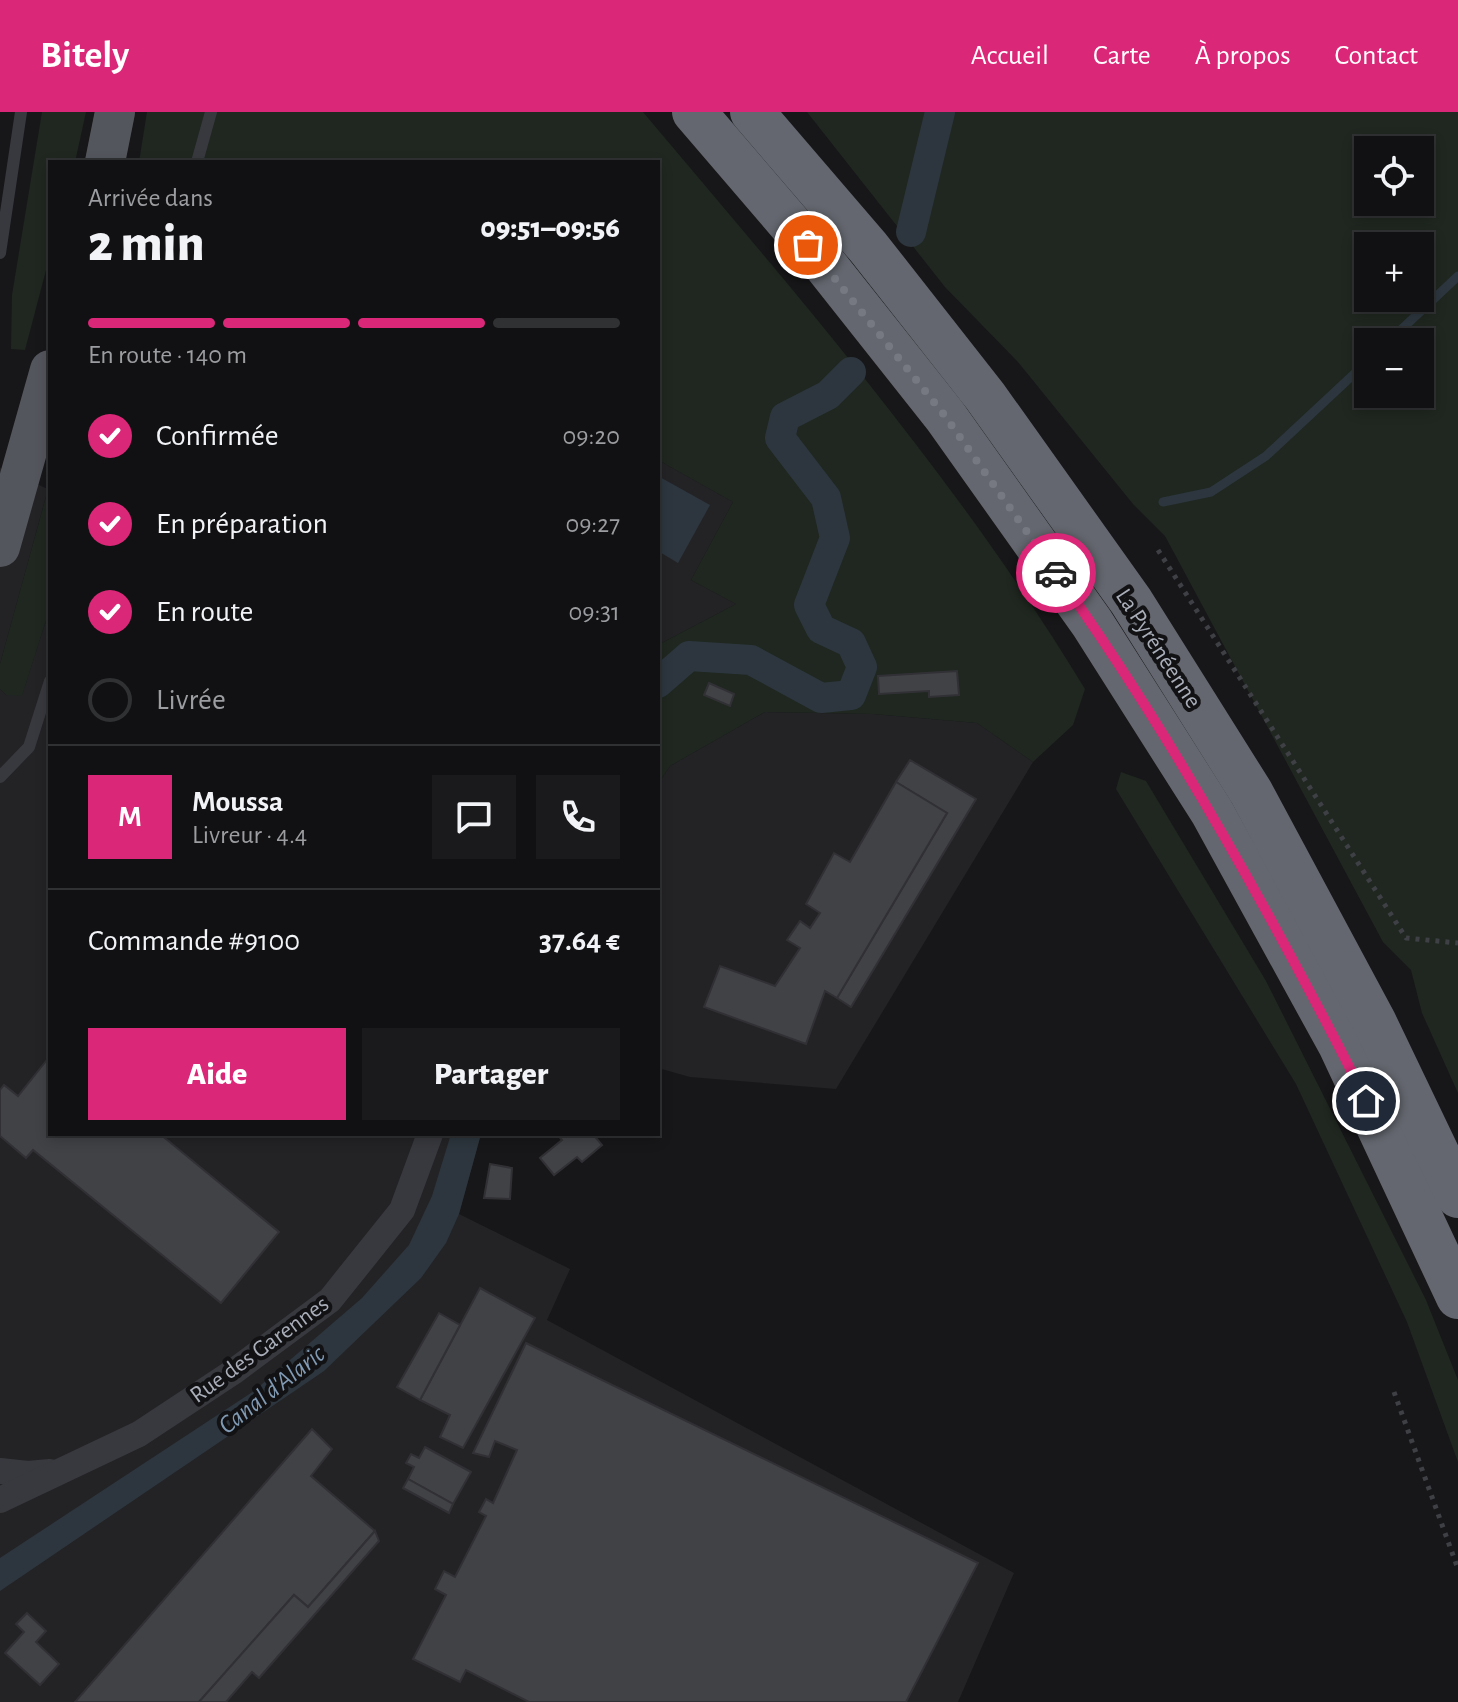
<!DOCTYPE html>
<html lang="fr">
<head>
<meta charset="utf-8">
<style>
	:root { --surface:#111113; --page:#1a1a1c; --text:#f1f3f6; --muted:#9c9da0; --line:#303133; --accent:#db2777 }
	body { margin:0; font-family:"Alegreya Sans",sans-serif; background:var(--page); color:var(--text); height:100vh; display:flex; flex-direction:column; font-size:30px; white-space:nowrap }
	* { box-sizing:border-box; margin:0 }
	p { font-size:26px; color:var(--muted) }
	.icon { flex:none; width:44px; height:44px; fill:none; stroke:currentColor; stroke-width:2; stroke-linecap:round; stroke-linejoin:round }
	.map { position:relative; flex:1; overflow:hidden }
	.drawer { position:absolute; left:48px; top:48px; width:612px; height:976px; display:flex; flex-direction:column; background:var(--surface); border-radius:0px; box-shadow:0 4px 12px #0003,0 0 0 2px var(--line) }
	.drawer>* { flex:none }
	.controls { position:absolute; left:1354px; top:24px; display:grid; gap:16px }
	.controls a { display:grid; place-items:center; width:80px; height:80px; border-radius:0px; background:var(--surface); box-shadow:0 4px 12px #0003,0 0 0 2px var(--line); font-size:40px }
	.pin { position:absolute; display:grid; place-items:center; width:68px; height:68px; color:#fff; margin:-34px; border:4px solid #fff; border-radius:50%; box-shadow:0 2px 8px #0007 }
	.courier { position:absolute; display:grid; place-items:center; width:80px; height:80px; margin:-40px; border:6px solid #db2777; border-radius:50%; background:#fff; color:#222; box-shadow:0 2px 10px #0007 }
	.headline em { font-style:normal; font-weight:800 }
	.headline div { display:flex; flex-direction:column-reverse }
	.headline { display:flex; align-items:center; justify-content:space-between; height:136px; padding:0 40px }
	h1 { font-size:52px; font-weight:800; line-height:60px }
	.bar { display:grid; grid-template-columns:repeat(4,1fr); gap:12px 8px; align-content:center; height:96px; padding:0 40px }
	.bar i { height:10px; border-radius:6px; background:var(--line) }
	.bar .selected { background:var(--accent) }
	.bar p { grid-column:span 4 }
	.line { display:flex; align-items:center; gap:20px; padding:0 40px; border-top:2px solid var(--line) }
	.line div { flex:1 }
	.round { display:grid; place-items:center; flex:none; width:84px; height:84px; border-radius:0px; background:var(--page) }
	ol { padding:0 40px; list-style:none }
	li { display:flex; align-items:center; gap:24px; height:88px }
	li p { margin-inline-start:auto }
	li .icon { padding:8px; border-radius:50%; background:var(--accent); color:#fff; stroke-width:4 }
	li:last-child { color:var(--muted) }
	li i { width:44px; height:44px; border:4px solid var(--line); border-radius:50% }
	.button { display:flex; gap:16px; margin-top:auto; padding:16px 40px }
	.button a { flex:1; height:92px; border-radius:0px; background:var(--accent); color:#fff; font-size:32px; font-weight:800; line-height:92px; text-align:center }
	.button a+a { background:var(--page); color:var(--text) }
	header { display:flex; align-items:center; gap:48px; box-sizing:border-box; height:112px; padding:0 40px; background:var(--accent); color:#fff }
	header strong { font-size:38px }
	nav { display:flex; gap:44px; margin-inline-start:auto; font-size:28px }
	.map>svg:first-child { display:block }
	.built { fill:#232326 }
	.green { fill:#1f2720; fill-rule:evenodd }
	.water { fill:#2d363e }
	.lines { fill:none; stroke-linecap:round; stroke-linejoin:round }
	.stream { stroke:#2d363e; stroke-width:9 }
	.canal { stroke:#2d363e; stroke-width:30 }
	.building { fill:#414246; stroke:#313135; stroke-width:2 }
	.path { stroke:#3e4045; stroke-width:5; stroke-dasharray:4 6; stroke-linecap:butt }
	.service { stroke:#38393e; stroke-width:12 }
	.minor { stroke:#38393e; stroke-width:26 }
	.primary { stroke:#54565d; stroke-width:40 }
	.motorway { stroke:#64676f; stroke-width:44 }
	.done { stroke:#767981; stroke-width:8; stroke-dasharray:0 14.4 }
	.route { stroke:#db2777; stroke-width:10 }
	.labels { text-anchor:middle; stroke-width:8; stroke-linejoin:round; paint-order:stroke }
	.street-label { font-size:24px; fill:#a9aeb9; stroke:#121214 }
	.water-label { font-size:26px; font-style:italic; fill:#809ab4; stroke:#121214 }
</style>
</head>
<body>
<header>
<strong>Bitely</strong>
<nav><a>Accueil</a><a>Carte</a><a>À propos</a><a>Contact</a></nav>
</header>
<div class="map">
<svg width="1458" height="1590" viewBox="0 0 1458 1590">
	<rect width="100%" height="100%" fill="#171719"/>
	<!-- built -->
	<g class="built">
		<polygon points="658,348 733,390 691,468 736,492 658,533"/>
		<polygon points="0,356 48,377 0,552"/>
		<polygon points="50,496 50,1022 481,1022 459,1102 570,1157 547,1208 1014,1461 958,1590 0,1590 0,577 6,583 22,583"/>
		<polygon points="765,600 873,602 977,611 1033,650 836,977 690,965 658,956 658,672 670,654"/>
	</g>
	<!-- green -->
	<g class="green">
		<polygon points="42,0 86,0 75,50 50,50 50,143 25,238 11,237 12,183"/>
		<path d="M147,0H643C799,185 959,369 1085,577L1073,613L1033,650L977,611L873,602L765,600L670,654L658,672V533L736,492L691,468L733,390L658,348V50H139Z"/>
		<path d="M807,0H1458V981L1422,901L1411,858L1383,830L1165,424L1133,392L1018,250L945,175ZM1368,38H1420V90H1368ZM1368,134H1420V186H1368ZM1368,230H1420V282H1368Z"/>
		<polygon points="50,370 50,496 22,584 6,583 0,577 0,552"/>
		<polygon points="1121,660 1146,669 1266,869 1426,1188 1458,1268 1458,1350 1407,1210 1296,972 1116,677"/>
	</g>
	<!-- water -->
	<g class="water">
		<polygon points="658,364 710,393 678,451 658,439"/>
		<polygon points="451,1022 481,1022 459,1102 446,1131 421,1166 324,1259 0,1479 0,1446 254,1279 362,1186 409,1133 432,1084"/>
	</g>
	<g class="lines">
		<!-- stream -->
		<g class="stream">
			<polyline points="1388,230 1458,164"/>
			<polyline points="1163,390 1211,380 1266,344 1368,249"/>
		</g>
		<!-- canal -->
		<g class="canal">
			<polyline points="911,120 940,0"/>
			<polyline points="658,571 689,544 751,548 821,586 851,583 862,555 851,531 821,517 809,493 835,426 826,386 780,326 785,305 828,283 851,260"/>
		</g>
	</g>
	<!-- building -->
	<g class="building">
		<polygon points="957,559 959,583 929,585 929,579 879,582 878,564"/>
		<polygon points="709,571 734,582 730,594 704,583"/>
		<polygon points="910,648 976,687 851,895 837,886 947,701 896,670"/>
		<polygon points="896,670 947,701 837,886 825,879 806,932 704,895 720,854 775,874 800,836 787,828 800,809 810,816 820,801 806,792 834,741 850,750"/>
		<polygon points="50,944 50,1022 160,1022 279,1120 221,1191 33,1038 26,1046 0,1024 0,978 4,973 18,984"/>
		<polygon points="557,1022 593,1022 602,1033 582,1050 577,1045 554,1063 540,1046 562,1028"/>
		<polygon points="490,1052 512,1056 510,1087 484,1086"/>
		<polygon points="480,1176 535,1206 463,1336 440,1325 450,1303 420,1288"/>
		<polygon points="439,1201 460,1213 420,1288 397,1275"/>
		<polygon points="526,1231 978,1451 906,1590 529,1590 466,1558 460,1570 413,1547 446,1483 435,1477 444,1459 455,1465 486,1404 479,1400 486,1387 493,1391 517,1338 495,1329 489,1345 473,1341"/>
		<polygon points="312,1317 332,1337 311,1364 375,1419 308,1495 294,1483 199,1590 75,1590"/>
		<polygon points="425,1335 471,1360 453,1392 408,1367 414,1355 406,1351 411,1342 419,1346"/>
		<polygon points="408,1367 453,1392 449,1401 403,1376"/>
		<polygon points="375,1419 379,1429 259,1566 252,1560 226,1590 199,1590 294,1483 308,1495"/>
		<polygon points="27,1501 46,1519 36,1530 59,1552 40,1573 5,1541 24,1520 16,1512"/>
	</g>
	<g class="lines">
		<!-- path -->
		<g class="path">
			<polyline points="1158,438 1406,826 1458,831"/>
			<polyline points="1394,1280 1458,1457"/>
		</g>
		<!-- service -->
		<g class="service">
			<polyline points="197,50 211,0"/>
			<polyline points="0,141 21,0"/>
			<polyline points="0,665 29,635 50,569"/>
		</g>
		<!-- minor -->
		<g class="minor">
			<polyline points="0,1359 28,1362 50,1360"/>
			<polyline points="0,1388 139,1322 233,1260 330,1188 402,1098 430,1022"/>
		</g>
		<!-- primary -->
		<g class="primary">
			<polyline points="105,50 115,0"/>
			<polyline points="0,435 50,258"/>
		</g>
		<!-- motorway -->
		<g class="motorway">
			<polyline points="694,0 827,155 945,304 1092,511 1212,700 1340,933 1458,1185"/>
			<polyline points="752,0 868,135 985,284 1131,489 1251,680 1375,911 1458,1084"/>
		</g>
	</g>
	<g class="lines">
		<!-- done -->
		<polyline class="done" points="808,133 945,304 1056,461"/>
		<!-- route -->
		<path class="route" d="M1056,461C1135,571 1205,688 1270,806C1303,867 1336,926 1366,989"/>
	</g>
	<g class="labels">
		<!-- street labels -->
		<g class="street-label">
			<text transform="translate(1159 536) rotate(57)" y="8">La Pyrénéenne</text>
			<text transform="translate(259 1237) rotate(-36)" y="8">Rue des Garennes</text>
		</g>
		<!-- water labels -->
		<g class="water-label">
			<text transform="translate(271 1277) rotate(-38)" y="9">Canal d'Alaric</text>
		</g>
	</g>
</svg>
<div class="controls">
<a><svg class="icon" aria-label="locate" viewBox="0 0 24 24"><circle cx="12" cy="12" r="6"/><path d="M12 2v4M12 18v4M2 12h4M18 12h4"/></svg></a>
<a>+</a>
<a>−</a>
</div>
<div class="pin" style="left:808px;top:133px;background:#ea580c"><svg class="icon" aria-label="bag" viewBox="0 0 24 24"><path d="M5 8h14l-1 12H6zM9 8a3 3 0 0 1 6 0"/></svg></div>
<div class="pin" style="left:1366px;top:989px;background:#1f2937"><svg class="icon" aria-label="home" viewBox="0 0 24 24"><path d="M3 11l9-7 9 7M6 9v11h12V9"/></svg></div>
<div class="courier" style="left:1056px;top:461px"><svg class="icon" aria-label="car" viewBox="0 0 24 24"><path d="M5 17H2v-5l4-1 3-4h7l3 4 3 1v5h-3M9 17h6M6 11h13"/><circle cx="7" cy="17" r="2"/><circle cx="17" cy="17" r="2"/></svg></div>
<section class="drawer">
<div class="headline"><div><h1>2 min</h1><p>Arrivée dans</p></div><em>09:51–09:56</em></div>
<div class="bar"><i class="selected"></i><i class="selected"></i><i class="selected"></i><i></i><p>En route · 140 m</p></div>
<ol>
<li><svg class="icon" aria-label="check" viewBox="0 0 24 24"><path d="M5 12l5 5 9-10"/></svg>Confirmée<p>09:20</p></li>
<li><svg class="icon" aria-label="check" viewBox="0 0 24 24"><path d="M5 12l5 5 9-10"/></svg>En préparation<p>09:27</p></li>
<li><svg class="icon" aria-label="check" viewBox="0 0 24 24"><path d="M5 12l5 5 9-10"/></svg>En route<p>09:31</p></li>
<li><i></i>Livrée</li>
</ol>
<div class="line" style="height:144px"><b class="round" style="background:var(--accent);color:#fff">M</b><div><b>Moussa</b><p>Livreur · 4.4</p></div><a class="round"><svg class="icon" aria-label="chat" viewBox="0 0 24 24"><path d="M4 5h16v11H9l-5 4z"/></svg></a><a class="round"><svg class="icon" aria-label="phone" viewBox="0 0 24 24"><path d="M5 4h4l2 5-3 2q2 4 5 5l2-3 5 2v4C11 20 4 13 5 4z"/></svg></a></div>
<div class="line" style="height:104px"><div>Commande #9100</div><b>37.64 €</b></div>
<div class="button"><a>Aide</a><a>Partager</a></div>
</section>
</div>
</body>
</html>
